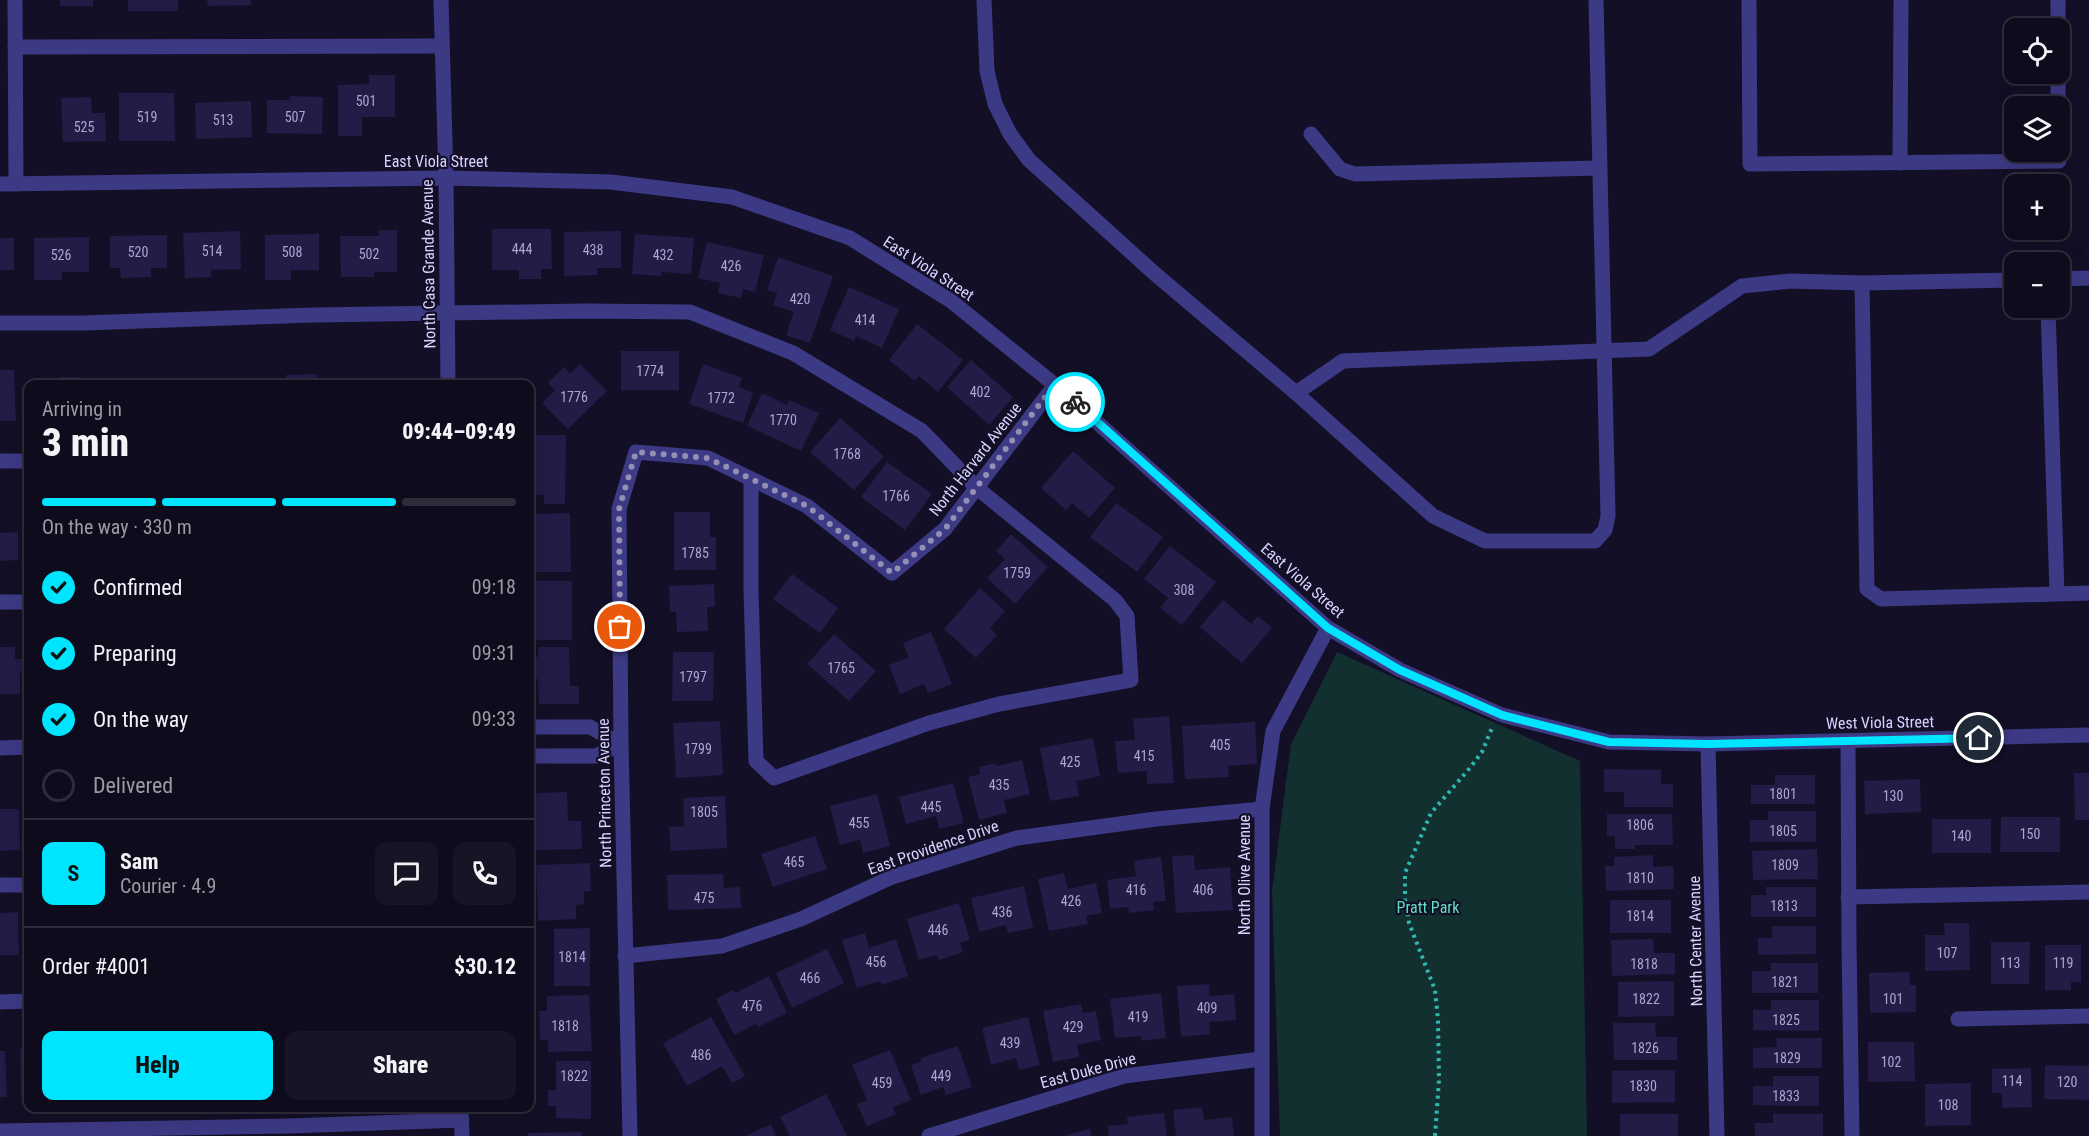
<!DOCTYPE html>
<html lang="en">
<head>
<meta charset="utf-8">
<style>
	:root { --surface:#0e0b1c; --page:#171425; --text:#f1f3f6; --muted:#9b9ba3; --line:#2e2b3b; --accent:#00e5ff }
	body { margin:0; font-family:"Roboto Condensed",sans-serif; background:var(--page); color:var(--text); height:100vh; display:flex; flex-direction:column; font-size:22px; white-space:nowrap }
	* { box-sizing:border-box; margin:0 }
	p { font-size:20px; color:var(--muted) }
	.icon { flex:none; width:33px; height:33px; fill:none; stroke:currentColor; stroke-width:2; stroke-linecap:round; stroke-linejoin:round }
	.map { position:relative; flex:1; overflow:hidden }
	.side { position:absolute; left:24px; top:380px; width:510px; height:732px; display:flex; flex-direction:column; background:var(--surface); border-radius:12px; box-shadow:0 6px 24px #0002,0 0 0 2px var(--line) }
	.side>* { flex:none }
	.buttons { position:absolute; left:2004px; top:18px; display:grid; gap:12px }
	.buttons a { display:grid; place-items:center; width:66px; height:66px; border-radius:12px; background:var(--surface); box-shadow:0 6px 24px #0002,0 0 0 2px var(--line); font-size:30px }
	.pin { position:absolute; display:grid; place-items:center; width:51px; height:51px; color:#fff; margin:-26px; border:3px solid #fff; border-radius:50%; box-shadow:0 2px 6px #0007 }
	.courier { position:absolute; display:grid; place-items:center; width:60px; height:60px; margin:-30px; border:4px solid #00e5ff; border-radius:50%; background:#fff; color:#222; box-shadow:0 2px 8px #0007 }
	.summary em { font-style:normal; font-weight:800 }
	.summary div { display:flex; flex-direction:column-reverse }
	.summary { display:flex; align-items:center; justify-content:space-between; height:102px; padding:0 18px }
	h1 { font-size:39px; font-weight:800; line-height:45px }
	.bar { display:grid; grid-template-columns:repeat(4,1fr); gap:9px 6px; align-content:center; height:72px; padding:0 18px }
	.bar i { height:8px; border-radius:4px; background:var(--line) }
	.bar .active { background:var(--accent) }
	.bar p { grid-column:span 4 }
	.line { display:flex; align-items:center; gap:15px; padding:0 18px; border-top:2px solid var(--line) }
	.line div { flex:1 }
	.round { display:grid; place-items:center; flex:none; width:63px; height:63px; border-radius:12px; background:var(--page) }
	ol { padding:0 18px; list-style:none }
	li { display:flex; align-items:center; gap:18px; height:66px }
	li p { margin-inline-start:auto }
	li .icon { padding:6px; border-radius:50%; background:var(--accent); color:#111; stroke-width:4 }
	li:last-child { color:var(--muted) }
	li i { width:33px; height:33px; border:3px solid var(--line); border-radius:50% }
	.button { display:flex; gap:12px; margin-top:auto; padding:12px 18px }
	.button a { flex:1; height:69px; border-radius:12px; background:var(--accent); color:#111; font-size:24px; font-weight:800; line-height:69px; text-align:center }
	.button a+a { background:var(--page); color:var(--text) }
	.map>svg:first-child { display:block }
	.green { fill:#12302f }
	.building { fill:#241b47 }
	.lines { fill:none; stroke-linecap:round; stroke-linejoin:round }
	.path { stroke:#2fb8b0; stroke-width:4; stroke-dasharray:3 4.5; stroke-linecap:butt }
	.minor { stroke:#3d3a85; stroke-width:15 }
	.done { stroke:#948fb3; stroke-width:6; stroke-dasharray:0 10.8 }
	.route { stroke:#00e5ff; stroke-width:8 }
	.labels { text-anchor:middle; stroke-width:4.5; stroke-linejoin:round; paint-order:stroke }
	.number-label { font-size:14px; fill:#aca6d1 }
	.street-label { font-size:16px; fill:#d9d4ff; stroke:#130f26 }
	.park-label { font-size:16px; fill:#5fe0c0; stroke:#130f26 }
</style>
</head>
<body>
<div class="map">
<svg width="2089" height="1136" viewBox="0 0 2089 1136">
	<rect width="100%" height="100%" fill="#130f26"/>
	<!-- green -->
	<polygon class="green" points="1337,652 1580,761 1587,1136 1280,1136 1272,891 1291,744"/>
	<!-- building -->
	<g class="building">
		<rect x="60" y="0" width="33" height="6"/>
		<rect x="128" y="0" width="50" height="11"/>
		<polygon points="207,0 251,0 251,5 208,6"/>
		<polygon points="369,75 395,75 395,117 362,117 362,136 338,136 338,85 369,84"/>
		<polygon points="119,93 174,93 175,141 119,141"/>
		<polygon points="290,96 323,97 322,134 267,133 267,100 290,100"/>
		<polygon points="91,97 92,113 105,113 106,141 63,142 61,98"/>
		<polygon points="251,101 252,137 196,139 195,103"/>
		<polygon points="492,229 551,229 552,269 541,269 541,279 519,279 519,270 492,270"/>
		<polygon points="379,230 397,230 397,272 374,272 374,277 341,277 340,236 379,236"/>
		<polygon points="240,231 241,269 211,270 211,277 185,278 183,233"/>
		<polygon points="621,231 621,268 597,268 597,275 564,276 564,232"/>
		<polygon points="319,234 319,270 291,270 291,280 265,280 265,235"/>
		<polygon points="635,234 694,238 691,274 662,272 661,276 632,274"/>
		<polygon points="167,235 167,268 151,268 151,277 121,278 120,268 110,268 110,236"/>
		<polygon points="89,237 89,272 62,272 62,280 34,280 34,238"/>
		<rect x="0" y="238" width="14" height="32"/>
		<polygon points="707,242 764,255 755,292 743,289 741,298 718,293 720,283 698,278"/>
		<polygon points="778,257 833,276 810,343 786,335 794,312 773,305 777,293 767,290"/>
		<polygon points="849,287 899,309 882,348 856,336 854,341 830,330"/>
		<polygon points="917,324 963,360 938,392 919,376 915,381 889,360"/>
		<rect x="621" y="351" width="58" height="39"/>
		<polygon points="971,360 1013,397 989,425 947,387"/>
		<polygon points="580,364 607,391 568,429 542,403 555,390 548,383 564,367 570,374"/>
		<polygon points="703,364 742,378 739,387 753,393 743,423 689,404"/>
		<polygon points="0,370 14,370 16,421 0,421"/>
		<polygon points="317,374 317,384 262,384 262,382 287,382 286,375"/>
		<rect x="60" y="377" width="18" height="7"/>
		<polygon points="762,393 787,405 789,400 819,413 801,451 747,426"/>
		<polygon points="840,418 884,456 854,490 810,452"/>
		<polygon points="530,435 566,435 565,504 544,504 544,495 530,495"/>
		<polygon points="1073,451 1115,488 1089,518 1072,503 1066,510 1041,488"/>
		<polygon points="887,462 932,494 905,530 861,497"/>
		<polygon points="1116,503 1163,537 1137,572 1090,537"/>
		<polygon points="674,512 710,512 710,537 716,537 716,570 674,570"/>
		<polygon points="570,513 571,572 532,572 532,550 530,550 530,526 532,526 532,514"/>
		<polygon points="18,532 18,560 0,561 0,533"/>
		<polygon points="1011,534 1048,567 1015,604 987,578 1005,559 996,551"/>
		<polygon points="1170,546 1216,582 1182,625 1160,608 1168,598 1144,579"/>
		<polygon points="792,574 838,608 820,633 773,599"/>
		<polygon points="533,581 572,581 572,640 533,640 533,617 530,617 530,594 533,594"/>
		<polygon points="714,584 715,607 707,607 708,631 677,632 676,612 670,612 669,586"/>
		<polygon points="980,588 1005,611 990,628 997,635 976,658 944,629"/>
		<polygon points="1223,600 1251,624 1258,616 1272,628 1242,663 1200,627"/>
		<polygon points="931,632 952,684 928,693 924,684 900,694 889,665 909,657 903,643"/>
		<polygon points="834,634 876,671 849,701 807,664"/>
		<polygon points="0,647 15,647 15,659 28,659 28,673 20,673 20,694 0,694"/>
		<polygon points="538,647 569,647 570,686 579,686 579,704 539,704 538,679 530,679 530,657 538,657"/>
		<polygon points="673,652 714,652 713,701 672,701"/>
		<polygon points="1169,716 1174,783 1147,784 1147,771 1118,773 1115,741 1135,740 1133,719"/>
		<polygon points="720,721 723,775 676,778 673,723"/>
		<polygon points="1255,722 1257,764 1228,766 1229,777 1185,779 1182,726"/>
		<polygon points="1093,738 1100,776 1076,781 1079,796 1050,801 1040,748"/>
		<polygon points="1022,760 1030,794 1004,800 1007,813 979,820 968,777 980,774 979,767 996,763 997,766"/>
		<polygon points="1604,769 1661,770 1661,784 1673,784 1673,807 1624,807 1624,792 1604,792"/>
		<polygon points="2074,773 2089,773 2089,820 2075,820"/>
		<polygon points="1775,775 1815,775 1815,804 1751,804 1751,785 1775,785"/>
		<polygon points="1920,779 1921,812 1865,814 1864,781"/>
		<polygon points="953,783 964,823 939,829 936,816 906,824 899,797"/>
		<polygon points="567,792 568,821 581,821 582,849 531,850 530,811 536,811 535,793"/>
		<polygon points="877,794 890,846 863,853 860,840 840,845 830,806"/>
		<polygon points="725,796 727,848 671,851 669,827 684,826 683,798"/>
		<polygon points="0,809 19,809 20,850 0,851"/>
		<polygon points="1768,811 1816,811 1816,842 1750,842 1750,820 1768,820"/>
		<polygon points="1607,814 1672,814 1673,845 1635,845 1635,849 1615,849 1615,836 1607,836"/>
		<polygon points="2001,817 2060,817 2060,852 2000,852"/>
		<rect x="1932" y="819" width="59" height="34"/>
		<polygon points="815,836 827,869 773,887 761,854"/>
		<polygon points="1817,849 1818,879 1753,880 1752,851"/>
		<polygon points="1194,855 1195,870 1230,867 1233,910 1176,913 1172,856"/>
		<polygon points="1653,855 1653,867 1673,866 1674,889 1606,891 1605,866 1614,866 1614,857"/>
		<polygon points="1161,857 1166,901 1153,902 1154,910 1129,913 1128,907 1110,909 1107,880 1136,876 1134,861"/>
		<polygon points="590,863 591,891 584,891 584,904 576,905 576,919 538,921 536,865"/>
		<polygon points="1064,873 1068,889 1096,883 1102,913 1086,916 1088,924 1049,931 1038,879"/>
		<polygon points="723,874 724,888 740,887 741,908 668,910 667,875"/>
		<polygon points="1024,886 1033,928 1008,933 1006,925 979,932 971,898"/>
		<polygon points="1766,887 1816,887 1816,917 1751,917 1751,895 1766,895"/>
		<rect x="1610" y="900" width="61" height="33"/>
		<polygon points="959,903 970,940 960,943 963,952 939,960 937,955 919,960 907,919"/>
		<polygon points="18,912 19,955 0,955 0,913"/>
		<polygon points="1944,923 1969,923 1970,970 1925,971 1925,935 1945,935"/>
		<polygon points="1772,926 1816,926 1816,954 1758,955 1758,938 1772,938"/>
		<polygon points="590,928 590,986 554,986 554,929"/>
		<polygon points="865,933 869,948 896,939 908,976 881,985 880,981 857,988 842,940"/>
		<polygon points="1653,939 1654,953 1675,953 1675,974 1612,976 1611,940"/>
		<polygon points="1991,942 2030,942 2029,984 1991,984"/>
		<polygon points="2045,945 2081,945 2081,982 2071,982 2071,990 2045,990"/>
		<polygon points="827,949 844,983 792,1008 776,973"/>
		<polygon points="1771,963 1818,963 1818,993 1752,993 1752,971 1771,971"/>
		<polygon points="1909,972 1910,985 1916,985 1916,1012 1870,1013 1869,973"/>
		<polygon points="769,976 787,1013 758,1027 756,1024 734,1035 716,999 733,990 735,993"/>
		<polygon points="1674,981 1674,1016 1618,1017 1618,982"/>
		<polygon points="1209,984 1210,996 1234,994 1236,1020 1209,1022 1210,1034 1181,1037 1177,986"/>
		<polygon points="1161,993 1166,1038 1142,1041 1141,1036 1115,1038 1110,999"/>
		<polygon points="589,995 592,1051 548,1052 548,1040 540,1040 539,1011 547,1011 547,996"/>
		<polygon points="1771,1000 1819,1000 1819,1031 1753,1030 1753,1010 1771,1010"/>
		<polygon points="1081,1004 1083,1013 1096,1011 1101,1040 1077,1045 1079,1057 1053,1062 1043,1011"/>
		<polygon points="711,1017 745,1076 732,1083 722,1066 687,1086 663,1043"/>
		<polygon points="1028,1017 1040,1065 1019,1070 1016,1058 991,1065 982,1028"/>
		<polygon points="1613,1023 1655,1023 1656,1037 1677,1037 1677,1060 1614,1060"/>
		<polygon points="1776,1038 1822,1038 1822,1068 1753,1068 1753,1048 1777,1047"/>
		<polygon points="1868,1042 1914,1042 1915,1081 1868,1082"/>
		<polygon points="958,1046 972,1087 946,1095 943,1087 921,1095 911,1065 922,1061 921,1058"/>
		<polygon points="20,1049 28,1049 28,1094 21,1094"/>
		<polygon points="890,1050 911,1100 893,1107 896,1114 867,1126 857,1104 867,1100 852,1065"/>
		<polygon points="0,1051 5,1051 7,1097 0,1097"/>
		<polygon points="556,1061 591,1061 591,1119 556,1118 556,1106 548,1106 548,1090 556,1090"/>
		<polygon points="2045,1065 2089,1066 2089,1100 2044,1099"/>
		<polygon points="2031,1068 2032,1107 2002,1108 2002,1093 1992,1093 1992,1069"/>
		<polygon points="1675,1070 1675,1102 1612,1103 1612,1071"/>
		<polygon points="1773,1076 1819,1076 1819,1106 1753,1105 1753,1086 1773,1086"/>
		<polygon points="1971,1083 1971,1125 1925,1126 1925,1084"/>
		<polygon points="826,1094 847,1136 790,1136 780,1117"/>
		<polygon points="1202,1107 1204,1120 1232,1117 1234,1136 1176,1136 1173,1110"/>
		<polygon points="1164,1113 1167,1136 1109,1136 1108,1126 1128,1124 1127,1117"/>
		<rect x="1620" y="1114" width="58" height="22"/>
		<polygon points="1773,1114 1823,1114 1823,1136 1755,1136 1755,1123 1773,1123"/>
		<polygon points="771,1124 776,1136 745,1136"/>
		<polygon points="1090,1129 1092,1136 1066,1136 1066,1135"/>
		<polygon points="582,1132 582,1136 528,1136 528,1133"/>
	</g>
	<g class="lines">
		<!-- path -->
		<polyline class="path" points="1435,1136 1439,1080 1438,1020 1435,990 1409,923 1405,900 1405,873 1431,813 1469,769 1482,752 1492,728"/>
		<!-- minor -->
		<g class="minor">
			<polyline points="15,0 16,184"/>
			<polyline points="441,0 446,178 448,384"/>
			<polyline points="984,0 987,71 995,104 1010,134 1029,160 1154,273 1296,393 1433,516 1485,541 1595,541 1605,530 1608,516 1596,0"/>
			<polyline points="1749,0 1750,164 2059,161 2059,152"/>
			<polyline points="2058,0 2058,28"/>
			<polyline points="15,47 442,46"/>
			<polyline points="2058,74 2058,106"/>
			<polyline points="1311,134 1340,169 1355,174 1599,168"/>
			<polyline points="1900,163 1901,0"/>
			<polyline points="0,184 446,178 611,182 732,197 850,238 951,301 1055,385 1328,628 1400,670 1502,715 1609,742 1708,744 2089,735"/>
			<polyline points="2060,279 2089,278"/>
			<polyline points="1862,283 1867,589 1881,599 2089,593"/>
			<polyline points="2048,308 2057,593"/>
			<polyline points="0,323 84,323 314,315 584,311 690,312 793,353 922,431 977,488 1115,600 1127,616 1131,680 999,704 929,723 774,778 756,761 751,590 751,479"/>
			<polyline points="1296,393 1343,361 1649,349 1742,286 1791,281 1862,283 2014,280"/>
			<polyline points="0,461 28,461"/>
			<polyline points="0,602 28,602"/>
			<polyline points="530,727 590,727 621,744 596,756 530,756"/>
			<polyline points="1848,741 1849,944 1852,1136"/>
			<polyline points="1708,744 1717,1136"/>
			<polyline points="0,748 28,747"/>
			<polyline points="0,885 28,885"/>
			<polyline points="1848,897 2089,892"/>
			<polyline points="625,956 722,946 801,919 892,877 1017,838 1156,819 1262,809"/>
			<polyline points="0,1002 28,1001"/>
			<polyline points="1958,1019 2089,1016"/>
			<polyline points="461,1107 462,1136"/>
			<polyline points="0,1131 288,1126 462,1120"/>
			<polyline points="630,1136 621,744 619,509 636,452 708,458 807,506 892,573 945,529 1055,385"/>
			<polyline points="929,1136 1124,1076 1261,1059"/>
			<polyline points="1262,1136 1262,809 1273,731 1328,628"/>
		</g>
	</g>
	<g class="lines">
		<!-- done -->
		<polyline class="done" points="620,627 619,509 636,452 708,458 807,506 892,573 945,529 1055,384 1075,402"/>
		<!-- route -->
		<polyline class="route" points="1075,402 1328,628 1400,670 1502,715 1609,742 1708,744 1979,738"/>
	</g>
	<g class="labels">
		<!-- number labels -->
		<g class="number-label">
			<text x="366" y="106">501</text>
			<text x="147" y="122">519</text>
			<text x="295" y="122">507</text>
			<text x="223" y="125">513</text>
			<text x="84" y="132">525</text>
			<text x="522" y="254">444</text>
			<text x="593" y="255">438</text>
			<text x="212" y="256">514</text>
			<text x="138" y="257">520</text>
			<text x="292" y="257">508</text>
			<text x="369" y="259">502</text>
			<text x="61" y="260">526</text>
			<text x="663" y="260">432</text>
			<text x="731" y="271">426</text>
			<text x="800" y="304">420</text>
			<text x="865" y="325">414</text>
			<text x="650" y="376">1774</text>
			<text x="980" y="397">402</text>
			<text x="574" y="402">1776</text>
			<text x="721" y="403">1772</text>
			<text x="783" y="425">1770</text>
			<text x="847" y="459">1768</text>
			<text x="896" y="501">1766</text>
			<text x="695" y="558">1785</text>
			<text x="1017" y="578">1759</text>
			<text x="1184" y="595">308</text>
			<text x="841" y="673">1765</text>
			<text x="693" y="682">1797</text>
			<text x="1220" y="750">405</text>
			<text x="698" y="754">1799</text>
			<text x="1144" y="761">415</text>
			<text x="1070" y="767">425</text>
			<text x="999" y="790">435</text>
			<text x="1783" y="799">1801</text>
			<text x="1893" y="801">130</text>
			<text x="931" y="812">445</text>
			<text x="704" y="817">1805</text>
			<text x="859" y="828">455</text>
			<text x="1640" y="830">1806</text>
			<text x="1783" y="836">1805</text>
			<text x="2030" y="839">150</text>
			<text x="1961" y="841">140</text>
			<text x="794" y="867">465</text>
			<text x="1785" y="870">1809</text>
			<text x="1640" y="883">1810</text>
			<text x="1136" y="895">416</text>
			<text x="1203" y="895">406</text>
			<text x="704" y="903">475</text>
			<text x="1071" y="906">426</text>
			<text x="1784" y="911">1813</text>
			<text x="1002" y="917">436</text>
			<text x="1640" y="921">1814</text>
			<text x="938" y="935">446</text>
			<text x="1947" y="958">107</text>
			<text x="572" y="962">1814</text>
			<text x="876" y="967">456</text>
			<text x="2010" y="968">113</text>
			<text x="2063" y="968">119</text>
			<text x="1644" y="969">1818</text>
			<text x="810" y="983">466</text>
			<text x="1785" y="987">1821</text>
			<text x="1646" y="1004">1822</text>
			<text x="1893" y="1004">101</text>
			<text x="752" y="1011">476</text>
			<text x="1207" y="1013">409</text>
			<text x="1138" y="1022">419</text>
			<text x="1786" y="1025">1825</text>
			<text x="565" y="1031">1818</text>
			<text x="1073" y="1032">429</text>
			<text x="1010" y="1048">439</text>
			<text x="1645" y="1053">1826</text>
			<text x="701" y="1060">486</text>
			<text x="1787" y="1063">1829</text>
			<text x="1891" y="1067">102</text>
			<text x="574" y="1081">1822</text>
			<text x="941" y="1081">449</text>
			<text x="2012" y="1086">114</text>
			<text x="2067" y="1087">120</text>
			<text x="882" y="1088">459</text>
			<text x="1643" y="1091">1830</text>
			<text x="1786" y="1101">1833</text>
			<text x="1948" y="1110">108</text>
		</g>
		<!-- street labels -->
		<g class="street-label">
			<text x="436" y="167">East Viola Street</text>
			<text transform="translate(428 264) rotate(-91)" y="6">North Casa Grande Avenue</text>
			<text transform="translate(929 268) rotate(33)" y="6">East Viola Street</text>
			<text transform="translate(975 459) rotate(-52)" y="6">North Harvard Avenue</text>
			<text transform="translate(1303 580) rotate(41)" y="6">East Viola Street</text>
			<text transform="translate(1880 722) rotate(-1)" y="6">West Viola Street</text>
			<text transform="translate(604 793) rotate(-91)" y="6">North Princeton Avenue</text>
			<text transform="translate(933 847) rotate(-19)" y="6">East Providence Drive</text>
			<text transform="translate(1244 875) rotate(-90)" y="6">North Olive Avenue</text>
			<text transform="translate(1695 941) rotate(-91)" y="6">North Center Avenue</text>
			<text transform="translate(1088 1070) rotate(-15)" y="6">East Duke Drive</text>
		</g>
		<!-- park labels -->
		<g class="park-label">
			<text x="1428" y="913">Pratt Park</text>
		</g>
	</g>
</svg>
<div class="buttons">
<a><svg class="icon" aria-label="locate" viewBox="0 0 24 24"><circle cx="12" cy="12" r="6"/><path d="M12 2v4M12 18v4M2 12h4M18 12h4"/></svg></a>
<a><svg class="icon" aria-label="layers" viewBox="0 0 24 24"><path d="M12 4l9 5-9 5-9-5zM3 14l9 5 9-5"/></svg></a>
<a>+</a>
<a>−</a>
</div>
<div class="pin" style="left:620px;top:627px;background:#ea580c"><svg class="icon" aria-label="bag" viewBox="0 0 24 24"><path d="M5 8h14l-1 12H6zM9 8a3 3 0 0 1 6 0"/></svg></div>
<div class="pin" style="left:1979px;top:738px;background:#1f2937"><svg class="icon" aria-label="home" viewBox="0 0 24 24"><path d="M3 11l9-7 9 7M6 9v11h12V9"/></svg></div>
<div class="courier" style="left:1075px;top:402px"><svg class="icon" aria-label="bike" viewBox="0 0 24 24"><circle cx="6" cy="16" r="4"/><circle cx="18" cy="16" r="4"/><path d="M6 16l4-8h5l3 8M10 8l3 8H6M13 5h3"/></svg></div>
<section class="side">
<div class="summary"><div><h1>3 min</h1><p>Arriving in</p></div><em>09:44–09:49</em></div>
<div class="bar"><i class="active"></i><i class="active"></i><i class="active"></i><i></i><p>On the way · 330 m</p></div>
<ol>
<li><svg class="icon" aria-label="check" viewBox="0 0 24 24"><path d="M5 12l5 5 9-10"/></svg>Confirmed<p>09:18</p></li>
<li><svg class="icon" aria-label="check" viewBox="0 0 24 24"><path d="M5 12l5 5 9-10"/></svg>Preparing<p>09:31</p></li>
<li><svg class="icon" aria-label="check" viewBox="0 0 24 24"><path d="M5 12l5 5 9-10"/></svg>On the way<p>09:33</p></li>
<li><i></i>Delivered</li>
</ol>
<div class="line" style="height:108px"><b class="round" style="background:var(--accent);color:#111">S</b><div><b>Sam</b><p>Courier · 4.9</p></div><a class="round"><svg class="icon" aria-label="chat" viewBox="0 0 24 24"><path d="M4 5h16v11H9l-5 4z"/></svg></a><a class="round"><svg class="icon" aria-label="phone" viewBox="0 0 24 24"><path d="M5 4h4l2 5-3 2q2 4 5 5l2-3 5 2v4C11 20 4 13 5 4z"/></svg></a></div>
<div class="line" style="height:78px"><div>Order #4001</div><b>$30.12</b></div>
<div class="button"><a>Help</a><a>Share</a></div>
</section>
</div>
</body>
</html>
